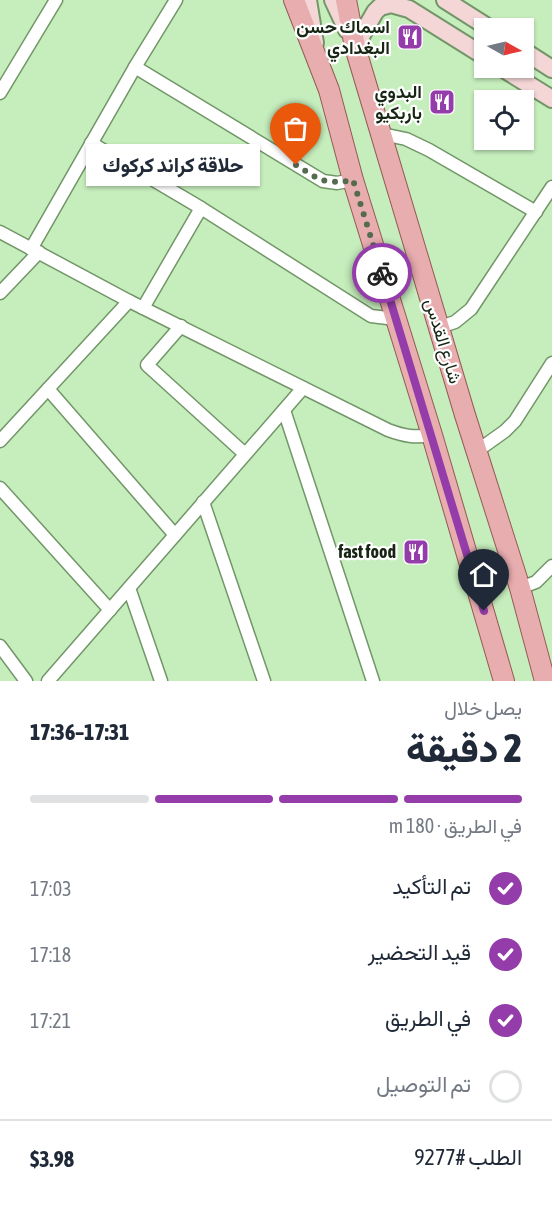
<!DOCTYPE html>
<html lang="ar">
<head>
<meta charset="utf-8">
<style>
	:root { --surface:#fff; --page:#f2f2f3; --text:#1f2937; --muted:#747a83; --line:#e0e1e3; --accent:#943daa }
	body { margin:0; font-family:"Asap Condensed",Vazirmatn,sans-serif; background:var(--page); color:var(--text); direction:rtl; height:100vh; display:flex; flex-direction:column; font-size:22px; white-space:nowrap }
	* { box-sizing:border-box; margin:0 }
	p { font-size:20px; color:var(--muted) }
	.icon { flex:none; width:33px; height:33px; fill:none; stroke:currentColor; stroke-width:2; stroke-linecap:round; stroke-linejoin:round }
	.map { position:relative; height:681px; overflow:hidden; direction:ltr }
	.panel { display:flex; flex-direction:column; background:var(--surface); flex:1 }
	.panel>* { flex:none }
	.needle { width:39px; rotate:98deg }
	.fabs { position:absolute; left:474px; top:18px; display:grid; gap:12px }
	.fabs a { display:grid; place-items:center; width:60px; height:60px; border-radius:0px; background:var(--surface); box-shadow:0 2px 4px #0004; font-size:30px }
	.pin { position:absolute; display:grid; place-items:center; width:51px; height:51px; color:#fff; margin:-62px -26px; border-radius:50% 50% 50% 0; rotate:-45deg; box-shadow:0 0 6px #0007 }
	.pin .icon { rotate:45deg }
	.courier { position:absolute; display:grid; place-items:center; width:60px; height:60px; margin:-30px; border:4px solid #943daa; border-radius:50%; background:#fff; color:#222; box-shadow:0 2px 8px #0007 }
	.bubble { position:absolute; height:42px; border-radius:0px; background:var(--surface); box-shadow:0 2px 4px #0004; font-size:20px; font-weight:800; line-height:42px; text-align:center; direction:rtl }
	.headline em { font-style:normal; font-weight:800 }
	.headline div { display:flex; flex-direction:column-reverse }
	.headline { display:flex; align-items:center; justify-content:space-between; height:102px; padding:0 30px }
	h1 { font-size:39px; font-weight:800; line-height:45px }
	.bar { display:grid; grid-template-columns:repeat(4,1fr); gap:9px 6px; align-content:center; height:72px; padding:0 30px }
	.bar i { height:8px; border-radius:4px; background:var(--line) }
	.bar .selected { background:var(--accent) }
	.bar p { grid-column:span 4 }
	.line { display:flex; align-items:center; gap:15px; padding:0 30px; border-top:2px solid var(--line) }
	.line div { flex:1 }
	ol { padding:0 30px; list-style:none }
	li { display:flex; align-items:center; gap:18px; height:66px }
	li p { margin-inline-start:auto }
	li .icon { padding:6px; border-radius:50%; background:var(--accent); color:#fff; stroke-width:4 }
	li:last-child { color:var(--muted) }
	li i { width:33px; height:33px; border:3px solid var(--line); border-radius:50% }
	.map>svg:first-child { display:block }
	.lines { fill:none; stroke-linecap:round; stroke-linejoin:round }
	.street-casing { stroke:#729668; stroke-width:15 }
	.secondary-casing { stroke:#729668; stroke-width:20 }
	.primary-casing { stroke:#955a55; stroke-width:22 }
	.street { stroke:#fff; stroke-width:12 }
	.secondary { stroke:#f4d6d7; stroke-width:16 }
	.primary { stroke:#e8adaf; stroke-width:20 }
	.done { stroke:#546b4e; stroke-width:6; stroke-dasharray:0 10.8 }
	.route { stroke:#943daa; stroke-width:8 }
	.labels { text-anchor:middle; stroke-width:4.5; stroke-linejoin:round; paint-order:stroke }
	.poi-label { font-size:18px; font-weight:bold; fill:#172513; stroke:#fff; text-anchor:end }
	.street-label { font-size:18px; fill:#172513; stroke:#fff }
</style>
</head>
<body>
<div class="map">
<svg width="552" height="681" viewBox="0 0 552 681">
	<rect width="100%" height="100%" fill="#c6edbc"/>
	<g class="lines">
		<!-- street casing -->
		<g class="street-casing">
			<g id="street">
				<polyline points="135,67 323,181 337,183 353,180"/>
				<polyline points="0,93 56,0"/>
				<polyline points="382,134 406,139 429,150 536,212"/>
				<polyline points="91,143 201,208 371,316 396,319"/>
				<path d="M0,232L129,301L388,430C404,436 415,438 432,435"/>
				<polyline points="31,249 135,67 176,0"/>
				<polyline points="0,293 39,252"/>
				<polyline points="143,308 201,208"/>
				<polyline points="181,326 147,365 245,454"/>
				<polyline points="440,327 455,322 471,309 552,187"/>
				<polyline points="48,389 175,535"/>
				<polyline points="284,410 373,681"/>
				<polyline points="0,441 129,301"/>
				<polyline points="477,451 505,431 515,421 552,363"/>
				<polyline points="0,488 110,610"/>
				<polyline points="203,502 264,681"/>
				<polyline points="129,588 161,681"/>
				<polyline points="520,588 536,582 552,566"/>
				<polyline points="0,646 26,681"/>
				<polyline points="48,681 303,388"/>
			</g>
		</g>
		<!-- secondary casing -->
		<g class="secondary-casing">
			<g id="secondary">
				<polyline points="308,0 315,43"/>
				<polyline points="333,0 347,30"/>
				<polyline points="445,0 489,28"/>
				<polyline points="355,47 375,12 380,7 391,4 409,9 484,56"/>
				<polyline points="524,51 552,69"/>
				<polyline points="502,68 552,99"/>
			</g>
		</g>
		<!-- primary casing -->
		<g class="primary-casing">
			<g id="primary">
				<polyline points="294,0 329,90 353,180 432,435 504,681"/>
				<polyline points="346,0 355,47 465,415 520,588 545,681"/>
			</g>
		</g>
		<!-- street -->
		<use href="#street" class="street"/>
		<!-- secondary -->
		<use href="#secondary" class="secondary"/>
		<!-- primary -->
		<use href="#primary" class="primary"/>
	</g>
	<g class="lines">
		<!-- done -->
		<path class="done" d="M296,165C320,180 324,185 353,180L382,273"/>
		<!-- route -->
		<polyline class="route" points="382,273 484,611"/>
	</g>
	<!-- icons -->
	<defs>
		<g id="restaurant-square" transform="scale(1.35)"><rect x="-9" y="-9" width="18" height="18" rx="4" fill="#943daa" stroke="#fff"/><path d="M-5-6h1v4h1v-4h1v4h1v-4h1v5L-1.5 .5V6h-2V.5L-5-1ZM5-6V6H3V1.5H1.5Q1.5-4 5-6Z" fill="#fff"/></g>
	</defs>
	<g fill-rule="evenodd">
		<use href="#restaurant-square" x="410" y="37"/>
		<use href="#restaurant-square" x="442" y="102"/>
		<use href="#restaurant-square" x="416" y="552"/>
	</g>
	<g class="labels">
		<!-- poi labels -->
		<g class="poi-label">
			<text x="390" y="33">اسماك حسن<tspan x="390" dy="21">البغدادي</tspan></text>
			<text x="422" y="98">البدوي<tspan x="422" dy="21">باربكيو</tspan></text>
			<text x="396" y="558">fast food</text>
		</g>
		<!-- street labels -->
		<g class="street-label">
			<text transform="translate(443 341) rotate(73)" y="6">شارع القدس</text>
		</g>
	</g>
</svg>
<div class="fabs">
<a><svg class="needle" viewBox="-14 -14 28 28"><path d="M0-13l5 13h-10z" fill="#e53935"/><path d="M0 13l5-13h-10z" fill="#747a83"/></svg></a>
<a><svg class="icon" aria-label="locate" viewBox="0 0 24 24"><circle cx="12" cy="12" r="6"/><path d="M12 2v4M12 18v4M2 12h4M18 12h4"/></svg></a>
</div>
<div class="pin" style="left:296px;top:165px;background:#ea580c"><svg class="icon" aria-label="bag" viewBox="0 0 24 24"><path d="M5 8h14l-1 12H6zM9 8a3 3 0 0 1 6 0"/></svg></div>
<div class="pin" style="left:484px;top:611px;background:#1f2937"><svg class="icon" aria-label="home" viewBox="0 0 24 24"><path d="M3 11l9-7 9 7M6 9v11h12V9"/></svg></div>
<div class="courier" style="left:382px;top:273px"><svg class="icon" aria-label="bike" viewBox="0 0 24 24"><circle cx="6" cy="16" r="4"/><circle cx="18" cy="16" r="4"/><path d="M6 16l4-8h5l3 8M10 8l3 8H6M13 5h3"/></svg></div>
<div class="bubble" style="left:86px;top:144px;width:174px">حلاقة كراند كركوك</div>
</div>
<section class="panel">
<div class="headline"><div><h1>2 دقيقة</h1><p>يصل خلال</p></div><em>17:31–17:36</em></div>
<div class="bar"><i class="selected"></i><i class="selected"></i><i class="selected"></i><i></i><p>في الطريق · 180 m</p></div>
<ol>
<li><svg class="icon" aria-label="check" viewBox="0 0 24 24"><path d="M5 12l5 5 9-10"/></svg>تم التأكيد<p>17:03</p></li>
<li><svg class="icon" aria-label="check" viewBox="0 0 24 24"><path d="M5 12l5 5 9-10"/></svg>قيد التحضير<p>17:18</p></li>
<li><svg class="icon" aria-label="check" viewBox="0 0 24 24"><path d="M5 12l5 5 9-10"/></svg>في الطريق<p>17:21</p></li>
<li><i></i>تم التوصيل</li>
</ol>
<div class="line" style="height:78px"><div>الطلب #9277</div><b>$3.98</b></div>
</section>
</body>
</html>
